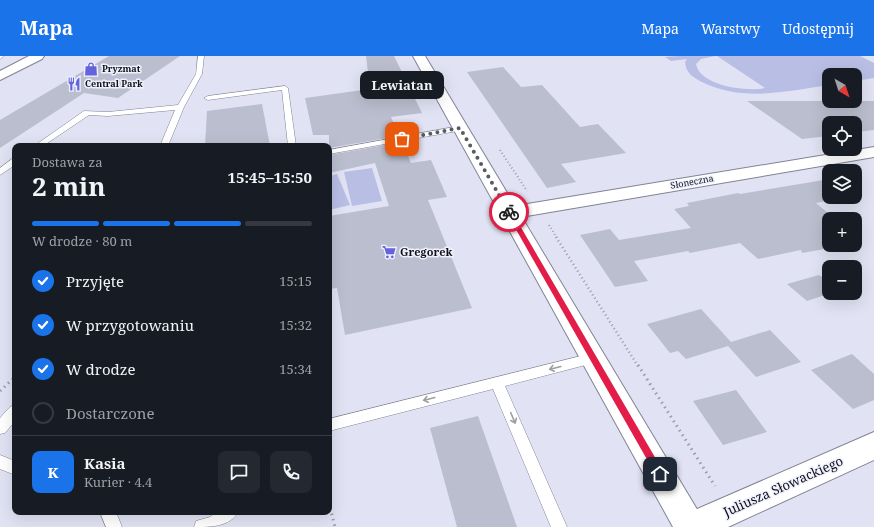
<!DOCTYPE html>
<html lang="pl">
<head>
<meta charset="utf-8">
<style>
	:root { --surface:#171b24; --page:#242831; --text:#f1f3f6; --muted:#9ea1a6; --line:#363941; --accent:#1a73e8 }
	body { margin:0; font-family:"Noto Serif",serif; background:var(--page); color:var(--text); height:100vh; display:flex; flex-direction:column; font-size:15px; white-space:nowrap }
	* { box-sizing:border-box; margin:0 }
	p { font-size:13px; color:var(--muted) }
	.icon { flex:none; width:22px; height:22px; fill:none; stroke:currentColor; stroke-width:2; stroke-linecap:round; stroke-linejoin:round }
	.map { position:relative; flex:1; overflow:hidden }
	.details { position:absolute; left:12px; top:87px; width:320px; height:372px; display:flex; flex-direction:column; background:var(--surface); border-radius:8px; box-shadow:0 4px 16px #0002 }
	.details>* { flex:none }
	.needle { width:26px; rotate:141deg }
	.tools { position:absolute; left:822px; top:12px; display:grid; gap:8px }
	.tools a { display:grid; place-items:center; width:40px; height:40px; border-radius:8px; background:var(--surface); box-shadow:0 4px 16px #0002; font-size:20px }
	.pin { position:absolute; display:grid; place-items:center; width:34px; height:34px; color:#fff; margin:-17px; border-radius:8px; box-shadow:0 2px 6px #0006 }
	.courier { position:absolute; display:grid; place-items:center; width:40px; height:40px; margin:-20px; border:3px solid #e11d48; border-radius:50%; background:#fff; color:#222; box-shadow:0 1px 5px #0007 }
	.bubble { position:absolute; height:28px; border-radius:8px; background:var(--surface); box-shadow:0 4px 16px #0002; font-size:13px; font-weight:700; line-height:28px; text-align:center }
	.head em { font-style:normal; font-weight:700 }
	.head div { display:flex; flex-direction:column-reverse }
	.head { display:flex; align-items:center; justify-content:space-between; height:68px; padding:0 20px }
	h1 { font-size:26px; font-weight:700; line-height:30px }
	.bar { display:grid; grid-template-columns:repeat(4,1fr); gap:6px 4px; align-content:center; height:48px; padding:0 20px }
	.bar i { height:5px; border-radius:3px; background:var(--line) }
	.bar .current { background:var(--accent) }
	.bar p { grid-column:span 4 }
	.line { display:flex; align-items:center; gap:10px; padding:0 20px; border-top:1px solid var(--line) }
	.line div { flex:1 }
	.round { display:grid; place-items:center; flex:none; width:42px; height:42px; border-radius:8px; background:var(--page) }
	ol { padding:0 20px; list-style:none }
	li { display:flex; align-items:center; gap:12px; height:44px }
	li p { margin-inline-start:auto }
	li .icon { padding:4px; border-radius:50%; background:var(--accent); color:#fff; stroke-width:4 }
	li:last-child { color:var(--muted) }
	li i { width:22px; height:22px; border:2px solid var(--line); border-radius:50% }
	header { display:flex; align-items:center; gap:24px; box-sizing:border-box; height:56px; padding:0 20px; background:var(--accent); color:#fff }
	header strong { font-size:19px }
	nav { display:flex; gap:22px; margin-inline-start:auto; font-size:14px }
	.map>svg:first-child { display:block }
	.green { fill:#b9bee5 }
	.building { fill:#bbbece }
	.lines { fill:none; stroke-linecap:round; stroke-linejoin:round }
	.lane-casing { stroke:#818393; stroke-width:1 }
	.street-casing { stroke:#818393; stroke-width:2 }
	.secondary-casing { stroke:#818393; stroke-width:2 }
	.path-far2 { stroke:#9b9ca9; stroke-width:2; stroke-dasharray:1 2.5; stroke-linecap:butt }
	.path-far1 { stroke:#9b9ca9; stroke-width:2.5; stroke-dasharray:1 3; stroke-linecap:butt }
	.path { stroke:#9b9ca9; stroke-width:3; stroke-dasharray:1.5 4; stroke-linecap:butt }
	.lane { fill:#fff; fill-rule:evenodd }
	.street { fill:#fff; fill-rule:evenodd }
	.secondary { fill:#fff; fill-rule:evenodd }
	.oneway { stroke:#9f9fa2 }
	.route { fill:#e11d48 }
	.done { stroke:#595a64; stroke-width:4; stroke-dasharray:0 7.2 }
	.labels { text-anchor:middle; stroke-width:3; stroke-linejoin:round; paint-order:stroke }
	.far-poi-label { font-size:9px; font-weight:bold; fill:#101016; stroke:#eff1fe; text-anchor:start }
	.far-street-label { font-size:9px; fill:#101016; stroke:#eff1fe }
	.poi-label { font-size:11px; font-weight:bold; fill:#101016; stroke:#eff1fe; text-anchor:start }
	.near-street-label { font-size:13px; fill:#101016; stroke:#eff1fe }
</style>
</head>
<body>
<header>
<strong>Mapa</strong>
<nav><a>Mapa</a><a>Warstwy</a><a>Udostępnij</a></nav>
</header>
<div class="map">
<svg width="874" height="471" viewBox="0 0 874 471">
	<rect width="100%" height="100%" fill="#e1e3f4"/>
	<!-- green -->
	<g class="green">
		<path d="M677,0H715L701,3L696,8C700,30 747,36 765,32L717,0H860L874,7V22L855,25V19H829V29C787,35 744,46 704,27C694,22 686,18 685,6L687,3L671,5L665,1Z"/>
		<polygon points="372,112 382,145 352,150 344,116"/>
		<polygon points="337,118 350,149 329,154 329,120"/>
	</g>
	<!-- building -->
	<g class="building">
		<polygon points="109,0 180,0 118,42 84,37 0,92 0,64"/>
		<polygon points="366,0 394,0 422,57 391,61 399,80 329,92 329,79 313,79 305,42 370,33"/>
		<polygon points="503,11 521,31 542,29 580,71 598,68 626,97 561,108 576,126 547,132 467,16"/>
		<polygon points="747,45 874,45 874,74 855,76 855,67 829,67 829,80 802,83"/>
		<polygon points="262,48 270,90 205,90 207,55"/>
		<polygon points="402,86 411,107 431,104 447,141 428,144 472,252 345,279 337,232 329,233 329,160 389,150 375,107 329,117 329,99"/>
		<polygon points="824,124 829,128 829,141 847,141 816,147 835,163 829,163 829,189 847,189 802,197 801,194 758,203 740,187 690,197 688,195 634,205 648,225 615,231 580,179 610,173 619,184 691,172 674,153 689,150 687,147 738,137 740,138"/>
		<polygon points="819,219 829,226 829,237 831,237 807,245 787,228"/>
		<polygon points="701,253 731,286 770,274 801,306 756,321 728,290 686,303 678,295 670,297 647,268"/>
		<polygon points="852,298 874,318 874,344 853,353 811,314"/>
		<polygon points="736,334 767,376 723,389 693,345"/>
		<polygon points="478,360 517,471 457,471 430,372"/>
	</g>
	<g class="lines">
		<!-- lane casing -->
		<g class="lane-casing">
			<g id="lane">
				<polygon points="0,0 4,0 0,3"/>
				<polygon points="198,0 204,0 202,18 184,51 168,90 160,90 175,54 108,60 89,59 43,90 34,90 84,55 108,56 178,49 196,18"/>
				<polygon points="285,30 288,32 296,90 288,90 282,34 208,44 204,42 208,40"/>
				<polygon points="460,70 464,72 463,74 329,98 329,94"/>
				<polygon points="12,103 15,103 15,109 0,119 0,112"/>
				<polygon points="593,297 597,298 599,302 597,306 505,330 567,471 551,471 493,333 329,375 329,363"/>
				<polygon points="15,349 15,365 5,377 0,378 0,362 10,351"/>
				<polygon points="0,399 15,405 15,419 0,413"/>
				<polygon points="100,456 116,456 122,471 106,471"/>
				<path d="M216,456H238C230,471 210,471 194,471L196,465L210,461Z"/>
			</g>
		</g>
		<!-- street casing -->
		<g class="street-casing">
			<g id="street">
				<polygon points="874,91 874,101 509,163 502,161 500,157 502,153 509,151"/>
				<polygon points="874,376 874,404 728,471 676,471 681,460"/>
			</g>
		</g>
		<!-- secondary casing -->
		<g class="secondary-casing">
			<g id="secondary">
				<polygon points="29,0 44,0 42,3 0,24 0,15"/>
				<polygon points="413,0 425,0 701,460 706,471 673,471"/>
			</g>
		</g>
		<!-- path-far2 -->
		<g class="path-far2">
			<polyline points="500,94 527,135"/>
			<polyline points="549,169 557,182"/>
		</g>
		<!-- path-far1 -->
		<polyline class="path-far1" points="556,181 638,310"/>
		<!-- path -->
		<g class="path">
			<polyline points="638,309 715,430"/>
			<polyline points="0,335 15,321"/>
			<polyline points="329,447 335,471"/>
		</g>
		<!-- lane -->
		<use href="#lane" class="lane"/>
		<!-- street -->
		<use href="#street" class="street"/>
		<!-- secondary -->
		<use href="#secondary" class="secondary"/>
	</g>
	<!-- one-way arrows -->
	<defs><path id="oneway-shaft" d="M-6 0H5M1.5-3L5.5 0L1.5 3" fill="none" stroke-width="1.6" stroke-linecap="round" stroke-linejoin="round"/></defs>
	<g class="oneway">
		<use href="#oneway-shaft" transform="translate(555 312) rotate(166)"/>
		<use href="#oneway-shaft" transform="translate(429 343) rotate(166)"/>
		<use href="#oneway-shaft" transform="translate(513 362) rotate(67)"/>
	</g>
	<!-- route -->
	<polygon class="route" points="509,154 512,156 663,415 664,418 663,421 660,423 657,421 506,156"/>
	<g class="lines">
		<!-- done -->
		<polyline class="done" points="402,83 460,72 509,156"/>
	</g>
	<!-- icons -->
	<defs>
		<g id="shop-bare" transform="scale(1.08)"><path d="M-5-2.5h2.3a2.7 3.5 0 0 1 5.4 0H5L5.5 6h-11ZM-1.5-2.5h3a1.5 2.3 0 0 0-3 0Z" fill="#6563dc" stroke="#eff1fe" stroke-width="2.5" paint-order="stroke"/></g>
		<g id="restaurant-bare" transform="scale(1.08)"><path d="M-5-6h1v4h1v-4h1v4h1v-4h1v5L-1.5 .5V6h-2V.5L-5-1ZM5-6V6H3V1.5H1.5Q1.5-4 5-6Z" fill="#6563dc" stroke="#eff1fe" stroke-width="2.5" paint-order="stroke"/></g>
		<g id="supermarket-bare" transform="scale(1.08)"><path d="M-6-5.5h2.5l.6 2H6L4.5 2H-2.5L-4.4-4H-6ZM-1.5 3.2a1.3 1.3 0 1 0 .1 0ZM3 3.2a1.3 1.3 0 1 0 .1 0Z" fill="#6563dc" stroke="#eff1fe" stroke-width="2.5" paint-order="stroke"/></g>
	</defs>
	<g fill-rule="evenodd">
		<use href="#shop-bare" x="91" y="13"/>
		<use href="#restaurant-bare" x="74" y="28"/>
		<use href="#supermarket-bare" x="389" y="196"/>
	</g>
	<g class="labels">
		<!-- far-poi labels -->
		<g class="far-poi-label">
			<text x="102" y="16">Pryzmat</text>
			<text x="85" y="31">Central Park</text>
		</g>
		<!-- far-street labels -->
		<g class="far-street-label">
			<text transform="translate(692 126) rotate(-10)" y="3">Słoneczna</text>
		</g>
		<!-- poi labels -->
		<g class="poi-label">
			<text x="400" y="200">Gregorek</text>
		</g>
		<!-- near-street labels -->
		<g class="near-street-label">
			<text transform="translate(783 430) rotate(-24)" y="5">Juliusza Słowackiego</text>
		</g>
	</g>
</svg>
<div class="tools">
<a><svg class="needle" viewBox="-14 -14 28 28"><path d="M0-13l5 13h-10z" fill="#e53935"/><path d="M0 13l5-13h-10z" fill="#9ea1a6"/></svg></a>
<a><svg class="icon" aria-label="locate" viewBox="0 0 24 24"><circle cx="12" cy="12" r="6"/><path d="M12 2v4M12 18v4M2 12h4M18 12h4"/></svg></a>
<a><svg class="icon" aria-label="layers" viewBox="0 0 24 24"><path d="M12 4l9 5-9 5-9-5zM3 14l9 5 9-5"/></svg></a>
<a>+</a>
<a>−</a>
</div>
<div class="pin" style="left:402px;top:83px;background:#ea580c"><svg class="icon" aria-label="bag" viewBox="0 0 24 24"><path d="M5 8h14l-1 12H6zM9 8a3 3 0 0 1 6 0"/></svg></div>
<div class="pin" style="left:660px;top:418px;background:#1f2937"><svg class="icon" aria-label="home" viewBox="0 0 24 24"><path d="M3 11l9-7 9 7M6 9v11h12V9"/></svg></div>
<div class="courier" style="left:509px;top:156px"><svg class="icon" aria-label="bike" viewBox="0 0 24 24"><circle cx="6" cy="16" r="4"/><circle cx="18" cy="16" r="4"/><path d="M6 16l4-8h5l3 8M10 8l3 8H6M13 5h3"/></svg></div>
<div class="bubble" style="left:360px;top:15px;width:84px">Lewiatan</div>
<section class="details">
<div class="head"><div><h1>2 min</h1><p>Dostawa za</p></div><em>15:45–15:50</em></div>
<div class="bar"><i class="current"></i><i class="current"></i><i class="current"></i><i></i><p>W drodze · 80 m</p></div>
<ol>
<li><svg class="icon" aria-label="check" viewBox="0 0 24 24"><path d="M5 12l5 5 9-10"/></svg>Przyjęte<p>15:15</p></li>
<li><svg class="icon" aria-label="check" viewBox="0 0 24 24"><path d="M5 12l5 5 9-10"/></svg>W przygotowaniu<p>15:32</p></li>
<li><svg class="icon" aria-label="check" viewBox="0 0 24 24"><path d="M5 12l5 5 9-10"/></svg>W drodze<p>15:34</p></li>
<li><i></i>Dostarczone</li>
</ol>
<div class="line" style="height:72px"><b class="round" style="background:var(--accent);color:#fff">K</b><div><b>Kasia</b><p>Kurier · 4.4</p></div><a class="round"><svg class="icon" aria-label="chat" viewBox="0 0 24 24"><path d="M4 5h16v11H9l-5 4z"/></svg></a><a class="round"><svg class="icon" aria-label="phone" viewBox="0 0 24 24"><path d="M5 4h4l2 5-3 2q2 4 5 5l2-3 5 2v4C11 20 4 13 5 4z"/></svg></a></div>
</section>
</div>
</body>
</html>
